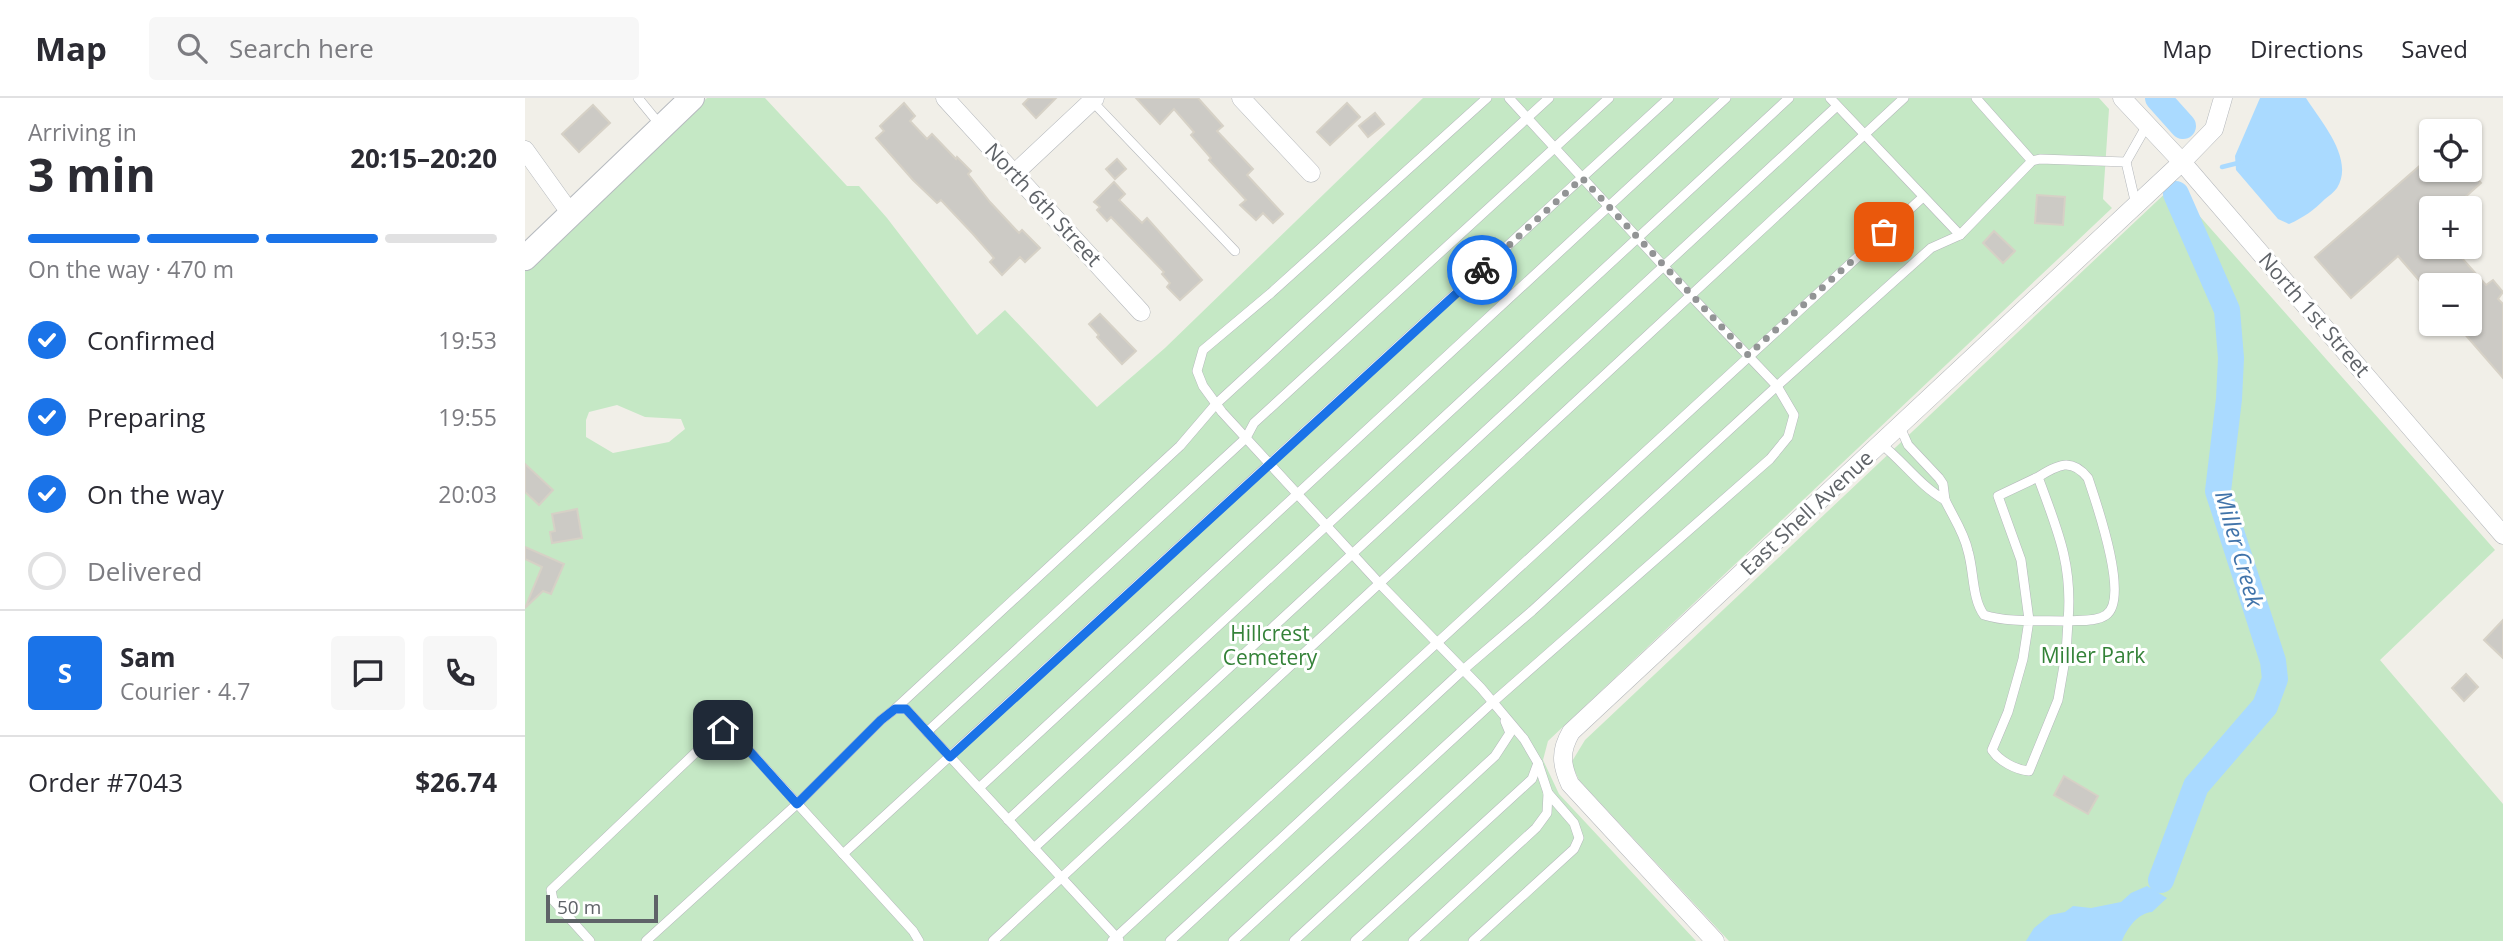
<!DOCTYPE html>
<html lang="en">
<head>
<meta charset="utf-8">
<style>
	:root { --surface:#fff; --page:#f7f7f7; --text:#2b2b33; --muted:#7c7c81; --line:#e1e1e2; --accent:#1a73e8 }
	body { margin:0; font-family:"Open Sans",sans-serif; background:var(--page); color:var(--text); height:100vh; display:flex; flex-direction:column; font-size:26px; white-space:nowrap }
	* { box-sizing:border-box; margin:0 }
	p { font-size:23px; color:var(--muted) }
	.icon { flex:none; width:38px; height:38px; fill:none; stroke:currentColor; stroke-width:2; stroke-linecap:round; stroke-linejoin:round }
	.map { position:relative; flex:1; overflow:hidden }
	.panel { display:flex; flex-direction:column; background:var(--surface); width:525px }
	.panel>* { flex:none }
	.controls { position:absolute; left:1894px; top:21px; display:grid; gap:14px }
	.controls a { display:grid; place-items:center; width:63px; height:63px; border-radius:7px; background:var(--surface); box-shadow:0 2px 5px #0004; font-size:35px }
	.scale { position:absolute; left:21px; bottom:18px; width:112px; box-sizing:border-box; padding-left:7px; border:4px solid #5f6368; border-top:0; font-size:19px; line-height:24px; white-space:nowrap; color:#5f6368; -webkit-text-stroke:5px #fff; paint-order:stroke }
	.pin { position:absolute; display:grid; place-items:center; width:60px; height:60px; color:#fff; margin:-30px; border-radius:14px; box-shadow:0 4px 10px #0006 }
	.courier { position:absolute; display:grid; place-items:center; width:70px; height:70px; margin:-35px; border:5px solid #1a73e8; border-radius:50%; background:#fff; color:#222; box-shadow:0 2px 9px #0007 }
	.summary em { font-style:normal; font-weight:700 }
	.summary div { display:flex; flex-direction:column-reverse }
	.summary { display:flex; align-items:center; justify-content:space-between; height:119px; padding:0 28px }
	h1 { font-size:46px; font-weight:700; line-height:52px }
	.bar { display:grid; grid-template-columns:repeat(4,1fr); gap:10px 7px; align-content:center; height:84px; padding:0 28px }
	.bar i { height:9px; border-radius:5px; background:var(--line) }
	.bar .on { background:var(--accent) }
	.bar p { grid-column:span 4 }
	.line { display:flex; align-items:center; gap:18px; padding:0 28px; border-top:2px solid var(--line) }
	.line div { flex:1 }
	.round { display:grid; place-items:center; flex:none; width:74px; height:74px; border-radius:7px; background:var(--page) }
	ol { padding:0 28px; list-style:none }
	li { display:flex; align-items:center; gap:21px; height:77px }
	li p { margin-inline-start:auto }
	li .icon { padding:7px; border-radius:50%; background:var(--accent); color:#fff; stroke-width:4 }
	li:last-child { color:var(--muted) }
	li i { width:38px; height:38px; border:4px solid var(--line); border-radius:50% }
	header { display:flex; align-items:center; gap:42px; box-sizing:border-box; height:98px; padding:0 35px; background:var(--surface); border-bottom:2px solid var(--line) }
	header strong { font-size:33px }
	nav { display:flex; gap:38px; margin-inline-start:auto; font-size:24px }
	.search { width:490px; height:63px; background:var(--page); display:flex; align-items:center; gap:18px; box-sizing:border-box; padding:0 24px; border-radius:7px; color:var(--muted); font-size:26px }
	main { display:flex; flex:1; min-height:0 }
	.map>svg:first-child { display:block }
	.green { fill:#c5e8c5; fill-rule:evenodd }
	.water { fill:#aadaff }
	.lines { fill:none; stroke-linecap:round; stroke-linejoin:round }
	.stream { stroke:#aadaff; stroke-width:4.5 }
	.river { stroke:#aadaff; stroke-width:26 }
	.building { fill:#cccac5; stroke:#d6d1c6; stroke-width:2 }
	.lane-casing { stroke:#b5b8bc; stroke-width:10 }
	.street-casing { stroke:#b5b8bc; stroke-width:19 }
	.secondary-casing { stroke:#b6babf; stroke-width:26 }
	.lane { stroke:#fff; stroke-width:9 }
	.street { stroke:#fff; stroke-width:18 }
	.secondary { stroke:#fff; stroke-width:24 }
	.done { stroke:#929495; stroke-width:7; stroke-dasharray:0 12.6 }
	.route { stroke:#1a73e8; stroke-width:9 }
	.labels { text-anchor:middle; stroke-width:6; stroke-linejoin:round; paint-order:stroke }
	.street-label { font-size:21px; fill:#5f6368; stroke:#fff }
	.park-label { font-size:21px; fill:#348238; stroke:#fff }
	.water-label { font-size:23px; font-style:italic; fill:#4174aa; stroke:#fff }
</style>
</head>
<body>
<header>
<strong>Map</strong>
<div class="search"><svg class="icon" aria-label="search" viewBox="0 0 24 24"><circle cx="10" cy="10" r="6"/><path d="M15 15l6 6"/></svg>Search here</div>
<nav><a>Map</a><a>Directions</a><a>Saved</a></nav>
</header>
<main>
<section class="panel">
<div class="summary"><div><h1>3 min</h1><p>Arriving in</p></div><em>20:15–20:20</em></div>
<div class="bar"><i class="on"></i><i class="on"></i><i class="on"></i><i></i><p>On the way · 470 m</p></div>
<ol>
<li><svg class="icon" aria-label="check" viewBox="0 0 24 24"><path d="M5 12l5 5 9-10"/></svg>Confirmed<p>19:53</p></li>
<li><svg class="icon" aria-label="check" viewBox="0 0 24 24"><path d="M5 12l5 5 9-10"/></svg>Preparing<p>19:55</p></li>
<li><svg class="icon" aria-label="check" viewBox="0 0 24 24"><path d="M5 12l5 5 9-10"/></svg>On the way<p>20:03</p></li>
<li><i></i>Delivered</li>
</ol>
<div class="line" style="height:126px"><b class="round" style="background:var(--accent);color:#fff">S</b><div><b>Sam</b><p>Courier · 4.7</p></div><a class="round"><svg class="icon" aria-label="chat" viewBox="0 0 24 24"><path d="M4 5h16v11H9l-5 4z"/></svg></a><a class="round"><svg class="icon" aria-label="phone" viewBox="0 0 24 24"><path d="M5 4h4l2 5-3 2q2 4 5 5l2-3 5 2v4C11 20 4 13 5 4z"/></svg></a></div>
<div class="line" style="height:91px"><div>Order #7043</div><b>$26.74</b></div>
</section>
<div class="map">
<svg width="1978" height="843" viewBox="0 0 1978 843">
	<rect width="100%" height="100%" fill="#f1efe8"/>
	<!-- green -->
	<g class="green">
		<path d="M182,0H240L322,88H334L362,120L452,237L480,212L572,309L640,250L898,0H1574L1584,11L1578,101L1587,110L1023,643L1018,662L1034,696L1171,843H0V172ZM92,307L120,319L156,321L160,331L144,344L88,355L61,339V322L64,314Z"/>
		<polygon points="1648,88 1970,452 1855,562 1978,706 1978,843 1204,843 1054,682 1046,665 1060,642"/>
	</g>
	<!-- water -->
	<g class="water">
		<path d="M1735,0H1781C1796,24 1830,61 1812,90C1809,94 1804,98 1800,101C1789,112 1778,120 1764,126L1753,121L1711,72L1710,58Z"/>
		<path d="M1622,788L1642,800L1627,814C1613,815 1602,830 1597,843H1501L1509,830L1525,817L1540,814L1548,808L1566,810L1596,804L1606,795Z"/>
	</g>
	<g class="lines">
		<!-- stream -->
		<polyline class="stream" points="1697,69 1717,64"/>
		<!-- river -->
		<g class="river">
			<polyline points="1633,0 1658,28"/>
			<polyline points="1636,782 1671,688 1740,608 1750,581 1748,563 1693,393 1704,301 1706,260 1702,212 1651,96"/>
		</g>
	</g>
	<!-- building -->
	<g class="building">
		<polygon points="504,0 531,0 511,20 498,6"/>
		<polygon points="611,0 673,0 698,28 692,33 728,71 722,77 758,116 748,125 738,115 731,122 715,107 721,102 684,62 686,60 666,37 669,34 649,11 635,26"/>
		<polygon points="379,5 390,18 385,23 402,41 407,36 431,61 432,59 446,73 443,76 465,104 494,135 497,132 515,150 500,164 495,159 477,177 465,164 469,160 448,136 416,102 412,105 388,82 351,40 359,33 355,28"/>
		<polygon points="822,5 835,19 805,47 792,34"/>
		<polygon points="68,7 85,25 54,54 37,36"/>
		<polygon points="850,15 859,26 843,39 834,28"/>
		<polygon points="1906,58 1906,72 1944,72 1956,85 1928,110 1906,110 1906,149 1927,149 1961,187 1968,182 1978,194 1973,201 1978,206 1978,280 1931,226 1944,226 1944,187 1898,187 1873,158 1826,200 1790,159"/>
		<polygon points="592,61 601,71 590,81 581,71"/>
		<polygon points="589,84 600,96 594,102 617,125 622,120 677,182 655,202 642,189 645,185 637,176 639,174 586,119 582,123 572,112 575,109 569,104"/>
		<polygon points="1512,97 1540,99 1538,127 1510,125"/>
		<polygon points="1469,133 1490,153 1478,165 1458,145"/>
		<polygon points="575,216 611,253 597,266 572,239 574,237 564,226"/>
		<polygon points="0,366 28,392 14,407 0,394"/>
		<polygon points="52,411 57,440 27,445 25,434 30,433 27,416"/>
		<polygon points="0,449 39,466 26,496 18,493 0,510 17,469 0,461"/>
		<polygon points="1978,522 1978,560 1959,542"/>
		<polygon points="1941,576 1953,589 1939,603 1927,590"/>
		<polygon points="1539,678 1573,698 1563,716 1529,697"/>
	</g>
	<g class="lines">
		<!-- lane casing -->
		<g class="lane-casing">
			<g id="lane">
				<polyline points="113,0 136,28"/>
				<polyline points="1305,0 1435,137"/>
				<polyline points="1451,0 1507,63"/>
				<polyline points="567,3 710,153"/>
				<polyline points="1601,64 1622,27"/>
				<path d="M1356,346C1379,364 1395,388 1420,402L1418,386L1414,380L1383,347L1375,329"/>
				<path d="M1420,402C1428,419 1439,434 1443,453C1449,473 1447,501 1459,517C1484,525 1516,522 1543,523L1541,556L1533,602L1504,673C1491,672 1474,663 1467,652L1483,614L1498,561L1504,522L1496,462L1473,398L1513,379C1532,431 1548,466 1543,523C1554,522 1571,524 1581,517C1605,501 1571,404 1563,380C1546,359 1533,367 1513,379"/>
				<polyline points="370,611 655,348 691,306 1024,0"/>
				<polyline points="402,634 721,340 729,325 1084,0"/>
				<polyline points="454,690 1201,0"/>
				<polyline points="483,722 1264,0"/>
				<polyline points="509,750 1312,8"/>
				<polyline points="318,756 1144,0"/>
				<polyline points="65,843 28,802 26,792 187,639 198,632 210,637 388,833 394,843"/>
				<polyline points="121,843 272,706 356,622 370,611 381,611 594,842"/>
				<polyline points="468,843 1379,0"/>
				<polyline points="587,843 1398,99"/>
				<polyline points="645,843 938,572 1007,513 1252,288 1406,150 1435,137 1507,63 1515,61 1601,64 1611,107"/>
				<polyline points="708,843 968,604 1245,361 1263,339 1269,317 1252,288 1166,198 984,0"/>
				<polyline points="769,843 970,658 985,635 980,623"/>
				<polyline points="830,843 1007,681 1013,665"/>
				<polyline points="888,843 1011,730 1022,715 1023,695"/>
				<polyline points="948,843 1049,751 1054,740 1049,725 1023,695 1013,665 999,641 956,590 855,486 697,314 678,288 672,273 678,252 746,195 962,0"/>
			</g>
		</g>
		<!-- street casing -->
		<g class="street-casing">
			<g id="street">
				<polyline points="420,0 616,214"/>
				<polyline points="716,0 786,75"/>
				<polyline points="1597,0 1657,64 1978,437"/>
				<polyline points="0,52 46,116"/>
				<polyline points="490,75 570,0"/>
				<path d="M1190,843L1045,686C1036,666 1035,653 1046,634L1657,64L1689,31L1698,0"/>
			</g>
		</g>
		<!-- secondary casing -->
		<g class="secondary-casing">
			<polyline id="secondary" points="0,160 167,0"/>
		</g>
		<!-- lane -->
		<use href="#lane" class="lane"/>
		<!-- street -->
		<use href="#street" class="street"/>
		<!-- secondary -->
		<use href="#secondary" class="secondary"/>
	</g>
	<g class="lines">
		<!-- done -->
		<polyline class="done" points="957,172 1057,80 1223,257 1359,134"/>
		<!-- route -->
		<polyline class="route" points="198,632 210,637 272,706 356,622 370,611 381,611 425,659 957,172"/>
	</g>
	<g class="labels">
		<!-- street labels -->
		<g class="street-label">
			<text transform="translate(518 107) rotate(47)" y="7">North 6th Street</text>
			<text transform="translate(1789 217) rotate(49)" y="7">North 1st Street</text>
			<text transform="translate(1282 415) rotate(-43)" y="7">East Shell Avenue</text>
		</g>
		<!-- park labels -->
		<g class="park-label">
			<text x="745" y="543">Hillcrest<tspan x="745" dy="24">Cemetery</tspan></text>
			<text x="1568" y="565">Miller Park</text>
		</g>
		<!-- water labels -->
		<g class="water-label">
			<text transform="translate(1714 451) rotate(74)" y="8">Miller Creek</text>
		</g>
	</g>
</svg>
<div class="controls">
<a><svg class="icon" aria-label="locate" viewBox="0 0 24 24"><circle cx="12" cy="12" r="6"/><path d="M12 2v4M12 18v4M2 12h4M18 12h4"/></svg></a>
<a>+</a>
<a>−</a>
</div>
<div class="scale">50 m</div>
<div class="pin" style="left:1359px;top:134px;background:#ea580c"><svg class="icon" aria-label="bag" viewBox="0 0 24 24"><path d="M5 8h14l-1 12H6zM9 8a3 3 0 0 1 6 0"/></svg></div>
<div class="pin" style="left:198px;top:632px;background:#1f2937"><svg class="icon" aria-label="home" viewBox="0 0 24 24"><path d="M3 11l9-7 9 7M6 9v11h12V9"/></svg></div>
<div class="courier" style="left:957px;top:172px"><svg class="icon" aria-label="bike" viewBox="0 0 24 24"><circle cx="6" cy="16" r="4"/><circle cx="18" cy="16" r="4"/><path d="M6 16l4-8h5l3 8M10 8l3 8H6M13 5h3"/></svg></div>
</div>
</main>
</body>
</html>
